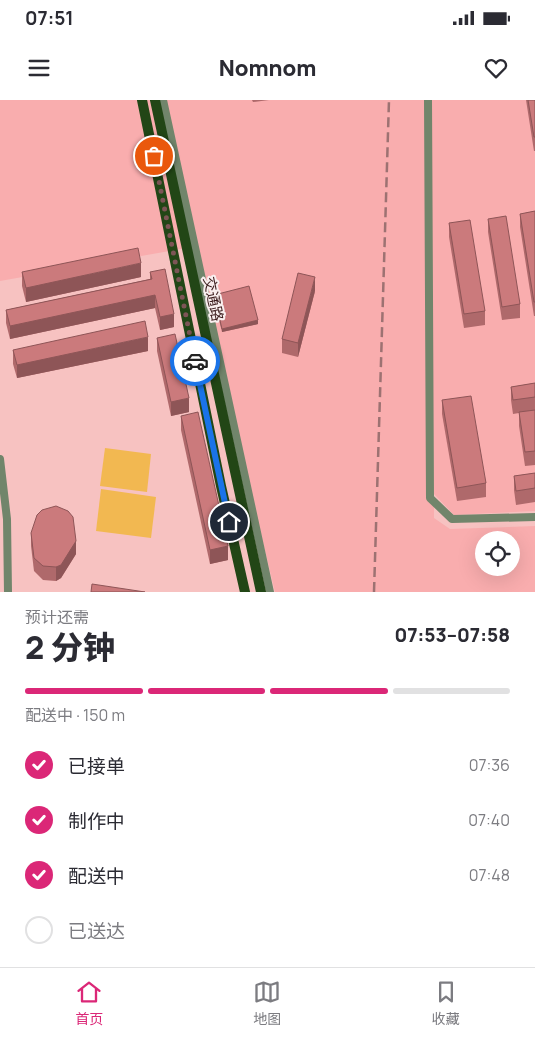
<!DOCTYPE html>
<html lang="zh">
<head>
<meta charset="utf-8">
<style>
	:root { --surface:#fff; --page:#f2f2f3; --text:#2b2b33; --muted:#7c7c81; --line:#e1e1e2; --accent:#db2777 }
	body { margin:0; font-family:Manrope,"Noto Sans SC",sans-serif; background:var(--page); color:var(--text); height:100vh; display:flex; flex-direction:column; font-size:19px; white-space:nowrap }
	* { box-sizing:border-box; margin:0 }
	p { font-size:16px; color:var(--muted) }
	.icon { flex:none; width:28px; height:28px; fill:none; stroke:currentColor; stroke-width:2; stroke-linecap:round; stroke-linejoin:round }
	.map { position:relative; height:492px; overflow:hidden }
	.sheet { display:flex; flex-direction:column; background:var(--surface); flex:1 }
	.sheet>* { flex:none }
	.controls { position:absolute; left:475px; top:431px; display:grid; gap:10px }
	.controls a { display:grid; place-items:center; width:45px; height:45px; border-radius:50%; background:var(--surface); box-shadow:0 5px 20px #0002; font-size:25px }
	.pin { position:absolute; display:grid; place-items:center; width:42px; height:42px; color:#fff; margin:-21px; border:2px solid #fff; border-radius:50%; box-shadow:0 1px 5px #0007 }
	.courier { position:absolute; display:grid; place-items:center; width:50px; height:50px; margin:-25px; border:4px solid #1a73e8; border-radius:50%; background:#fff; color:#222; box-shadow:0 1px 6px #0007 }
	.summary em { font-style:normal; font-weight:800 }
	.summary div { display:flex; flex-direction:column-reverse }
	.summary { display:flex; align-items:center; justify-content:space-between; height:85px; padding:0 25px }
	h1 { font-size:32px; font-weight:800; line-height:38px }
	.bar { display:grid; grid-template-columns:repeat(4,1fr); gap:8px 5px; align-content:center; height:60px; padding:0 25px }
	.bar i { height:6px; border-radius:4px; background:var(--line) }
	.bar .current { background:var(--accent) }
	.bar p { grid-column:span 4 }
	ol { padding:0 25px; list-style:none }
	li { display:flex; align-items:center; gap:15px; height:55px }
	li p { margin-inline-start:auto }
	li .icon { padding:5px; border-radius:50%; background:var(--accent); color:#fff; stroke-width:4 }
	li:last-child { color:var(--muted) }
	li i { width:28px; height:28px; border:2px solid var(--line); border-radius:50% }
	.status { display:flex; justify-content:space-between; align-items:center; height:35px; padding:0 25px; background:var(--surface); direction:ltr }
	.status svg { height:14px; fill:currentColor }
	header { display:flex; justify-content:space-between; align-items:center; height:65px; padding:0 25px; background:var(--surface); font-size:22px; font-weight:800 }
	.menu { display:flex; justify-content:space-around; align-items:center; height:70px; border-top:1px solid var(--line); background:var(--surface); font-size:14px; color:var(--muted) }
	.menu a { display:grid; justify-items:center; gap:2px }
	.menu .current { color:var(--accent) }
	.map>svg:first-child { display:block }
	.built { fill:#f9adae; fill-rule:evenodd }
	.green { fill:#f2b851 }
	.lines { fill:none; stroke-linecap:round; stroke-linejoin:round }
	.minor { stroke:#71856b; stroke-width:8 }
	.major { stroke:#224616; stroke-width:10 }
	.rail { stroke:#9d7272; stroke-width:2.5; stroke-dasharray:10 5; stroke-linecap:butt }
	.wall { fill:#af696b }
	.shaded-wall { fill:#8e5557 }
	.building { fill:#cb7a7c; stroke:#8e5557 }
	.done { stroke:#7d5556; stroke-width:5; stroke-dasharray:0 9 }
	.route { stroke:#1a73e8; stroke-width:6 }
	.labels { text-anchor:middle; stroke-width:4; stroke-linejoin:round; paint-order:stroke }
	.street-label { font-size:15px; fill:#3b1b1c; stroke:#f9efef }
</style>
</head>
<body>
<div class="status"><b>07:51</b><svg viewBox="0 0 49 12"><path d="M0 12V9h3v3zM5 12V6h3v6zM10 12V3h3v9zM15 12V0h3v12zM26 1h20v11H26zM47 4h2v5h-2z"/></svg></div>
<header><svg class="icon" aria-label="menu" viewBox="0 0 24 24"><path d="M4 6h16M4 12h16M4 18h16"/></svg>Nomnom<svg class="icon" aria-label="heart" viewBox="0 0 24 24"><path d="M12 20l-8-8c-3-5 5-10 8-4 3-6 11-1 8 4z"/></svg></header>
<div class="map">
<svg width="535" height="492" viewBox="0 0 535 492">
	<rect width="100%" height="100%" fill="#f7c2c1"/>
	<!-- built -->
	<path class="built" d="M0,0H535V411L454,415L434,394V418L450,429L535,426V492H275L192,147L0,181ZM484,440H511V468H484Z"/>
	<!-- green -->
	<g class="green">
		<polygon points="105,348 151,354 147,392 100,386"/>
		<polygon points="101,389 156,397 151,438 96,431"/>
	</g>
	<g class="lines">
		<!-- minor -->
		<g class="minor">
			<polyline points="163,0 270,492"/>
			<polyline points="428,0 430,398 452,419 535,417"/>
			<polyline points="0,359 7,419 8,492"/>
		</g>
		<!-- major -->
		<g class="major">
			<polyline points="142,0 221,386 245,492"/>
			<polyline points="155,0 261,492"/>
		</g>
		<!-- rail -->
		<polyline class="rail" points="374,492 389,0"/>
	</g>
	<!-- wall -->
	<g class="wall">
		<polygon points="252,0 269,0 253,2"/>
		<polygon points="526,0 535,0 535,51 534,51"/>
		<polygon points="535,111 535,216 534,216 520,127 520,114"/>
		<polygon points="488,119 520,204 520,218 502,220 488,132"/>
		<polygon points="449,123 485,211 485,225 464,228 449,137"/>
		<polygon points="22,172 141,177 26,202 22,186"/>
		<polygon points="150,172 174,227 160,230 155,208 10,239 6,223 6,210 150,179"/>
		<polygon points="315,191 298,257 282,253 282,239"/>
		<polygon points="214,195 258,224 222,232 214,199"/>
		<polygon points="157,238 189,312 171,316 157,251"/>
		<polygon points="13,250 148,251 17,278 13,264"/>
		<polygon points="535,283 535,365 525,366 519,326 519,313 513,314 511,300 511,287"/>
		<polygon points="442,300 486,383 486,397 457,401 442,314"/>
		<polygon points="181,316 228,460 210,464 181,330"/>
		<polygon points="535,373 535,402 516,405 514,390 514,376"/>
		<polygon points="31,433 76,454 61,478 56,481 43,480 34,471 31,446"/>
	</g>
	<!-- shaded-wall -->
	<g class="shaded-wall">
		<polygon points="141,163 141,177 26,202 26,188"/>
		<polygon points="315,177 315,191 298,257 298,243"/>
		<polygon points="155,195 155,208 10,239 10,226"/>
		<polygon points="174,214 174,227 160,230 160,217"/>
		<polygon points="258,220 258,224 222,232 222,229"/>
		<polygon points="148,237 148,251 17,278 17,265"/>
		<polygon points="189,298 189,312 171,316 171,302"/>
		<polygon points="76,441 76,454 61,478 56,481 56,467"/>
		<polygon points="228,446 228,460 210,464 210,450"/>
	</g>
	<!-- building -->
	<g class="building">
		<polygon points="528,0 535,0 535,37 534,37"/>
		<polygon points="535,111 535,202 534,202 520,114"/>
		<polygon points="506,116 520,204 502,207 488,119"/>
		<polygon points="470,120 485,211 464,214 449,123"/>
		<polygon points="138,148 141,163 26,188 22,172"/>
		<polygon points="165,169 174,214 160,217 155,195 10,226 6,210 152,179 150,172"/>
		<polygon points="298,173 315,177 298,243 282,239"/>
		<polygon points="249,186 258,220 222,229 214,195"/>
		<polygon points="145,221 148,237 17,265 13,250"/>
		<polygon points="175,234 189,298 171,302 157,238"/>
		<polygon points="535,283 535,297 513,300 511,287"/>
		<polygon points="471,296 486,383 457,388 442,300"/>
		<polygon points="535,310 535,351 525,352 519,312"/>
		<polygon points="198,312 228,446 210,450 181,316"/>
		<polygon points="535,373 535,388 516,391 514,376"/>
		<polygon points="56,406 68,411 73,417 76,441 61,465 56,467 43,466 34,458 31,433 37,415 42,410"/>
		<polygon points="92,484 145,492 91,492"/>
	</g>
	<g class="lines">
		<!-- done -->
		<polyline class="done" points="154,56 195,261"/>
		<!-- route -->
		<polyline class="route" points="195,261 229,422"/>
	</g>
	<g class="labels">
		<!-- street labels -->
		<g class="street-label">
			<text transform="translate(213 199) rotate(78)" y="5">交通路</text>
		</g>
	</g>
</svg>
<div class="controls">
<a><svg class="icon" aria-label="locate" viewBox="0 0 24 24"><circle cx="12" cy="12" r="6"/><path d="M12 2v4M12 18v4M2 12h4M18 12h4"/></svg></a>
</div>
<div class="pin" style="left:154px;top:56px;background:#ea580c"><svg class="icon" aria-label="bag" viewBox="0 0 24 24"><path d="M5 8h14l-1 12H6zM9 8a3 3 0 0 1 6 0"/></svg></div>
<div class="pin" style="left:229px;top:422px;background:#1f2937"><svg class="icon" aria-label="home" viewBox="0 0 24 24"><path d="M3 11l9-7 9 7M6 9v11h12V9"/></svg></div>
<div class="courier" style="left:195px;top:261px"><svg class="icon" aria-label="car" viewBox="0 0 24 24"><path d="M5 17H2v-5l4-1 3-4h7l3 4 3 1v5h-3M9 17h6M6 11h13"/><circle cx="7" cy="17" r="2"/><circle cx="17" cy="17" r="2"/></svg></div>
</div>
<section class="sheet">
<div class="summary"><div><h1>2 分钟</h1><p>预计还需</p></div><em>07:53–07:58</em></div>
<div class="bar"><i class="current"></i><i class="current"></i><i class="current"></i><i></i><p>配送中 · 150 m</p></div>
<ol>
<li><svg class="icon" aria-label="check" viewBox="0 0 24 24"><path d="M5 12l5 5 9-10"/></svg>已接单<p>07:36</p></li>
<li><svg class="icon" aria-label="check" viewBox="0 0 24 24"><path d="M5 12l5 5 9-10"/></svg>制作中<p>07:40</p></li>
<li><svg class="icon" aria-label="check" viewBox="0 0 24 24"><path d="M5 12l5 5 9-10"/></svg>配送中<p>07:48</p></li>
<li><i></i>已送达</li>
</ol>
</section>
<nav class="menu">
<a class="current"><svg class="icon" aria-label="home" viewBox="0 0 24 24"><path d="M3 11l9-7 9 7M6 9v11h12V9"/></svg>首页</a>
<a><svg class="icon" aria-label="map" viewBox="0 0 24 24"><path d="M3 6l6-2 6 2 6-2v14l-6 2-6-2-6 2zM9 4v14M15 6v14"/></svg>地图</a>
<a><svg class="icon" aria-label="saved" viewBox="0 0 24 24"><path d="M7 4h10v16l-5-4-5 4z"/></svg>收藏</a>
</nav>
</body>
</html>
